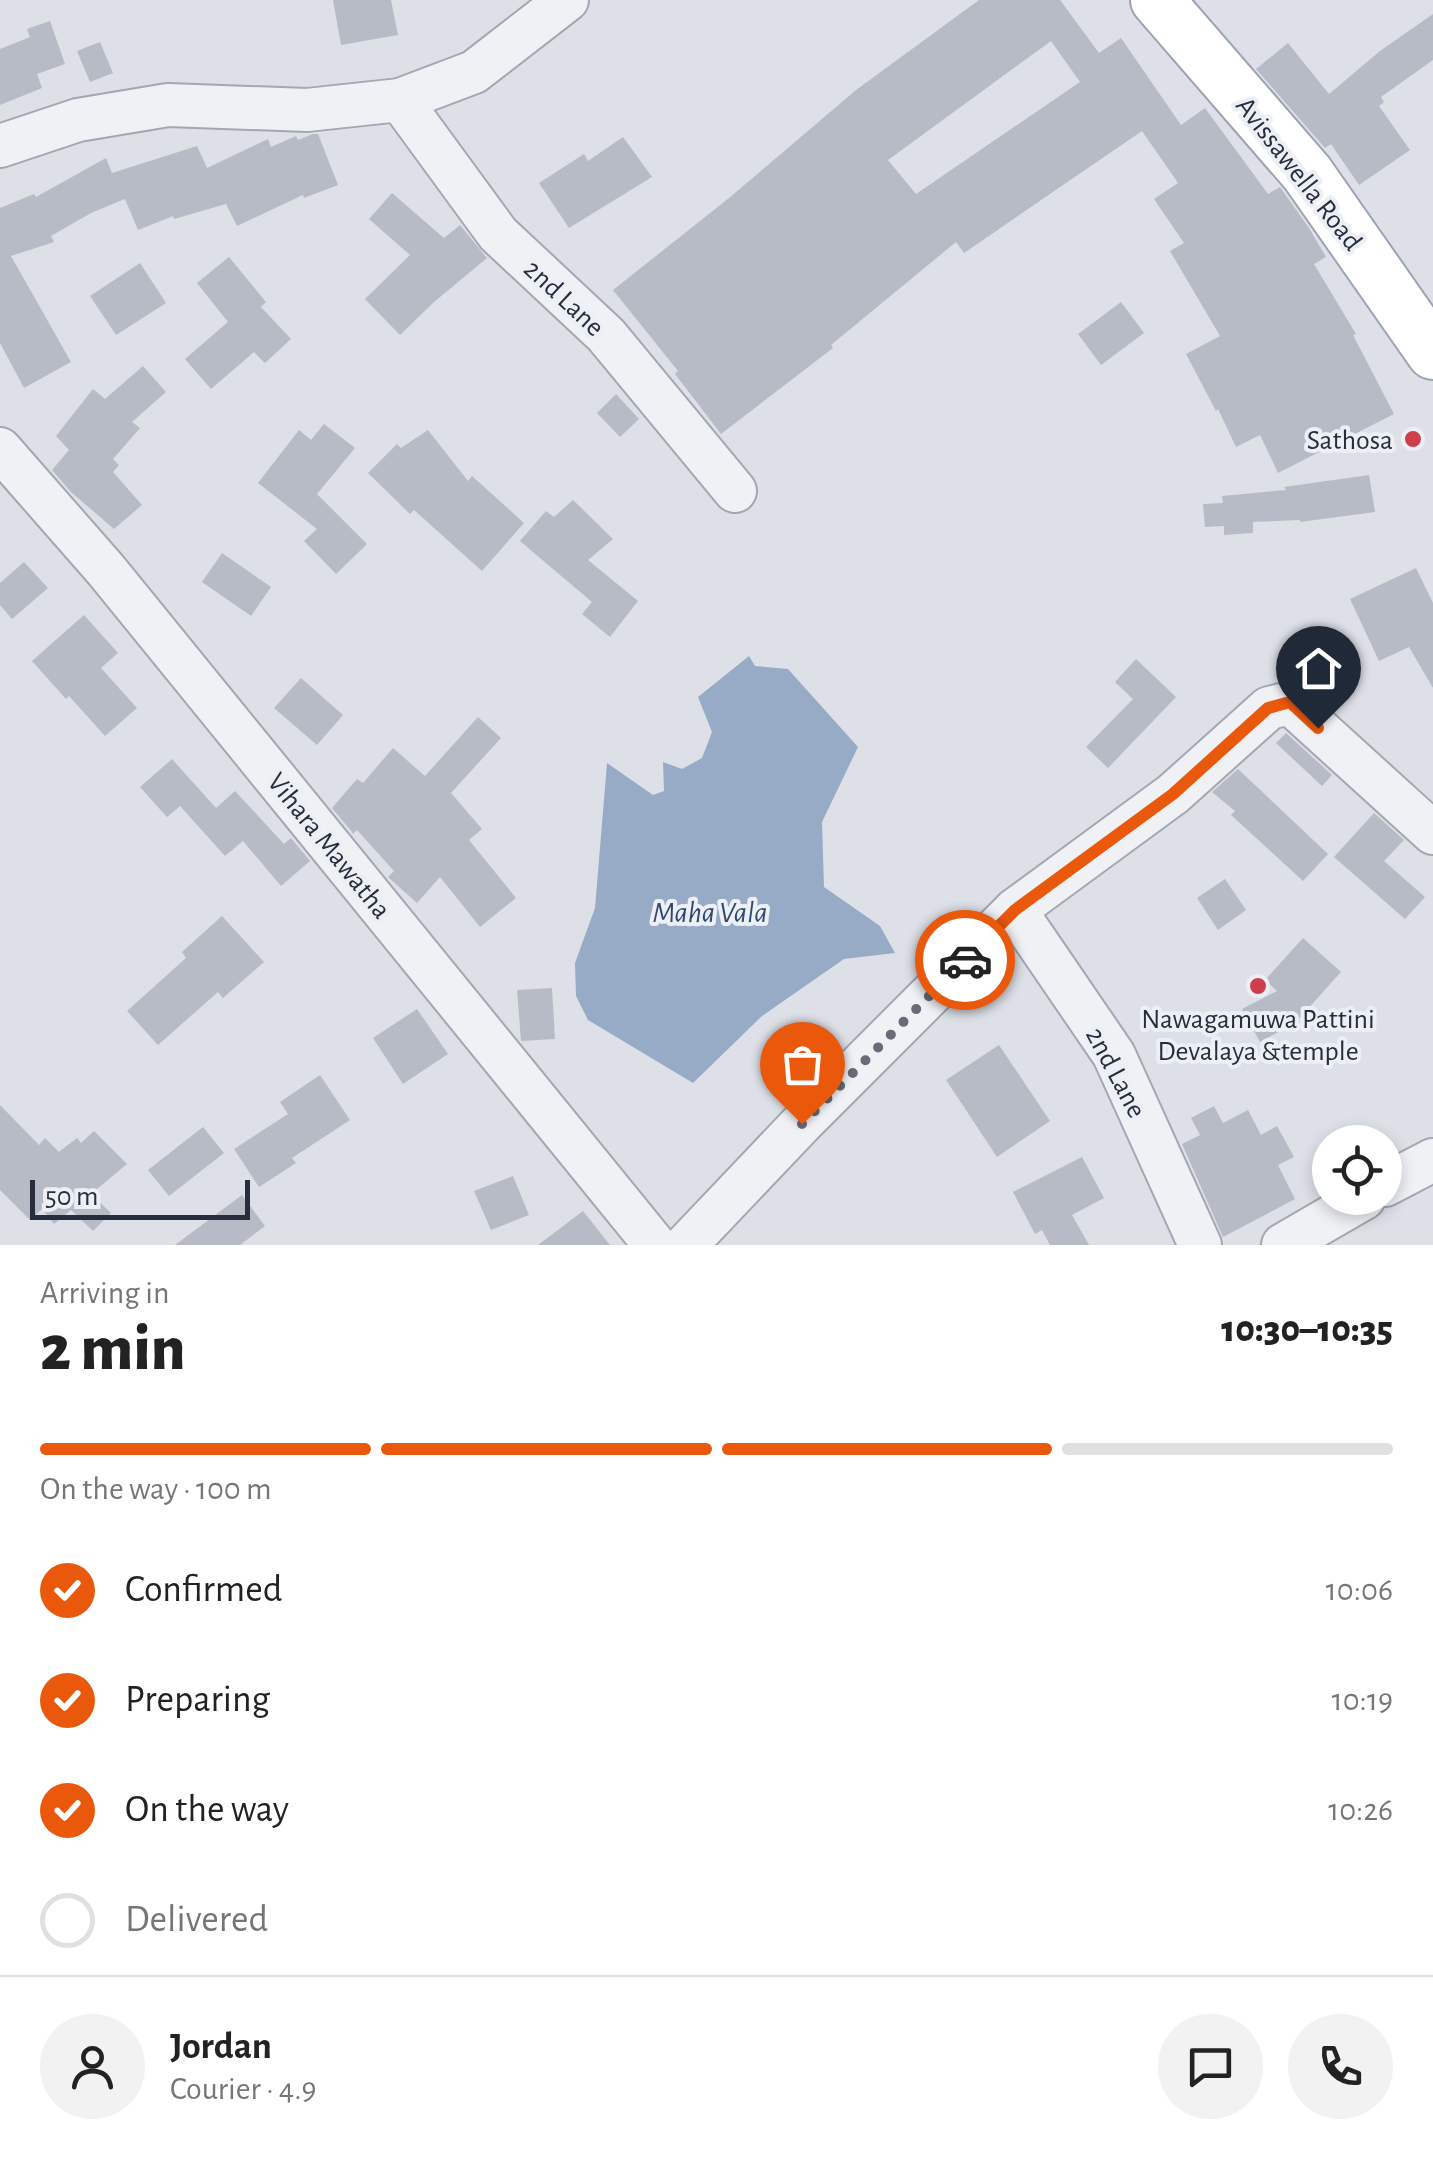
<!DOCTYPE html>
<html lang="en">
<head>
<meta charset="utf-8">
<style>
	:root { --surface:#fff; --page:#f2f2f2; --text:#222; --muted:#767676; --line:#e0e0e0; --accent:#ea580c }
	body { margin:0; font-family:"Alegreya Sans",sans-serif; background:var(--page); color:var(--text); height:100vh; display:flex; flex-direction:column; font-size:38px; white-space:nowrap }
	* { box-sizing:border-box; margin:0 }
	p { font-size:32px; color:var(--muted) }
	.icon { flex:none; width:55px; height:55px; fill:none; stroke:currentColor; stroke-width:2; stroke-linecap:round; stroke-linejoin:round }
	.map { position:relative; height:1245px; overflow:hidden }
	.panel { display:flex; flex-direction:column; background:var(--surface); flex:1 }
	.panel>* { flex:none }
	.buttons { position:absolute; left:1312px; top:1125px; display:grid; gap:20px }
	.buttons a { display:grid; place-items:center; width:90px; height:90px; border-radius:50%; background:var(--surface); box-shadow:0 5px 15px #0003; font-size:50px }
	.scale { position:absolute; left:30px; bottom:25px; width:220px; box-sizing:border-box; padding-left:10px; border:5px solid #262d3d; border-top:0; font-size:28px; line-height:35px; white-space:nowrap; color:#262d3d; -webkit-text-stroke:8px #eceff4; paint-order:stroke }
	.pin { position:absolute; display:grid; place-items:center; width:85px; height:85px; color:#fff; margin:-102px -42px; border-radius:50% 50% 50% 0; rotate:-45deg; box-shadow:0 0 10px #0007 }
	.pin .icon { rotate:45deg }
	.courier { position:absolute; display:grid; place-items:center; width:100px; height:100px; margin:-50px; border:8px solid #ea580c; border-radius:50%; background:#fff; color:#222; box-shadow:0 2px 12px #0007 }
	.headline em { font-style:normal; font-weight:800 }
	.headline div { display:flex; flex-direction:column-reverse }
	.headline { display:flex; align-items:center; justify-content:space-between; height:170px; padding:0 40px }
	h1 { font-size:65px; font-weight:800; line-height:75px }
	.bar { display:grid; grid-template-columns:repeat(4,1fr); gap:15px 10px; align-content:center; height:120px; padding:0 40px }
	.bar i { height:12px; border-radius:8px; background:var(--line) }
	.bar .current { background:var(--accent) }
	.bar p { grid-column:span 4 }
	.line { display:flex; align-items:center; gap:25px; padding:0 40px; border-top:2px solid var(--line) }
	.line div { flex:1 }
	.round { display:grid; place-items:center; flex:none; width:105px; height:105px; border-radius:52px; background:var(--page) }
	ol { padding:0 40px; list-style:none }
	li { display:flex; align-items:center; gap:30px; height:110px }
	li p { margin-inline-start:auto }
	li .icon { padding:10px; border-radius:50%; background:var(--accent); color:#fff; stroke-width:4 }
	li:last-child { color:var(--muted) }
	li i { width:55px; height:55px; border:5px solid var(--line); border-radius:50% }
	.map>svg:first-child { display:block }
	.water { fill:#97abc7 }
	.building { fill:#b7bbc6; fill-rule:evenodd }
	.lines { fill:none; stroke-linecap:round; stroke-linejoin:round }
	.minor-casing { stroke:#a2a7b1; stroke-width:46 }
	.major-casing { stroke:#9ca3b2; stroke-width:56 }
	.minor { stroke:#eff1f5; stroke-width:42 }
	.major { stroke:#fff; stroke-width:52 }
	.done { stroke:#666c78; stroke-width:10; stroke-dasharray:0 18 }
	.route { stroke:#ea580c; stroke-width:12 }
	.poi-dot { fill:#ce3f4a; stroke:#eceff4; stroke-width:4 }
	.labels { text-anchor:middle; stroke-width:8; stroke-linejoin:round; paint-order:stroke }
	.street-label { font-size:28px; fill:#262d3d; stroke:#eceff4 }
	.poi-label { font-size:28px; fill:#262d3d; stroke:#eceff4; text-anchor:end }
	.water-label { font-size:30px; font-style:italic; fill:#304871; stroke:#eceff4 }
</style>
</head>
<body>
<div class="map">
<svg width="1433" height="1245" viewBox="0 0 1433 1245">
	<rect width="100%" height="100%" fill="#dde0e7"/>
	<!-- water -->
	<polygon class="water" points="749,656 755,666 788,669 858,747 822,822 824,887 880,926 895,953 844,959 762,1016 693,1083 588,1020 576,996 575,963 595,908 607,763 653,795 664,791 663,762 682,769 702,758 712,732 698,697"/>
	<!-- building -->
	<g class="building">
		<polygon points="333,0 391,0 398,35 341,45"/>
		<path d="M979,0H1060L1099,53L1121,38L1181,125L1205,108L1268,194L1280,187L1309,228L1326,257L1314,264L1356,334L1353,335L1394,414L1278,473L1260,435L1236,447L1218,409L1216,411L1186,354L1220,336L1170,251L1184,243L1154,199L1178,183L1142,131L964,253L956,242L831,345L833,348L721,434L675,374L678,371L613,290L729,198L856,90ZM1051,41L1080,82L916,194L888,160Z"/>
		<polygon points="1433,14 1433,60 1381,97 1384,102 1379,106 1410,150 1359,185 1331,144 1325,148 1256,69 1288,43 1329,94 1380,51"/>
		<polygon points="50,21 65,64 37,74 42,88 0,105 0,49 30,37 27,29"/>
		<polygon points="100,42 113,73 90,82 77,51"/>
		<polygon points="313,134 318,134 338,185 304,198 303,195 237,226 226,204 174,219 173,216 138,230 125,199 91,213 51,236 54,242 11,256 71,362 24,388 0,343 0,208 34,194 36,197 106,158 112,173 197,146 207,168 268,139 271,147 296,136 298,140"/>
		<polygon points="623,137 652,177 569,228 539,183 584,154 588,161"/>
		<polygon points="392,193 444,238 460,225 487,258 434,302 400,335 365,299 410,255 369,219"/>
		<polygon points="229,257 266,302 261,307 291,339 265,363 254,352 211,389 185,359 228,322 197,283"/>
		<polygon points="140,263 166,303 116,335 90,296"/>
		<polygon points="1121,302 1144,333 1101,365 1078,334"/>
		<polygon points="143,366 166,392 132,422 140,428 113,459 119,465 113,472 142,505 114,529 71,492 52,470 69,450 56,436 93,389 105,399"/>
		<polygon points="616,394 639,419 620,437 597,413"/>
		<polygon points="324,424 355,448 317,494 367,544 336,574 304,541 317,529 258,483 299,430 311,440"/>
		<polygon points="428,430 468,481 472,476 524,523 482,571 414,510 410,514 368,473 397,444 401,448"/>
		<polygon points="1369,475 1375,512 1300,522 1300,520 1253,522 1253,533 1224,535 1224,526 1205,527 1203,504 1223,503 1222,496 1286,490 1284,487"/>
		<polygon points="573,500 613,539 588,560 638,601 610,637 582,614 592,602 520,541 546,511 554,517"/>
		<polygon points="222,553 271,587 251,616 202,582"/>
		<polygon points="24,562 48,588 12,619 0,605 0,583"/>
		<polygon points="1416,568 1433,603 1433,688 1409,647 1379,661 1350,599"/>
		<polygon points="84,615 118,653 101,668 137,708 105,736 69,696 66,699 32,661"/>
		<polygon points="1136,659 1176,697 1108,768 1086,747 1133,699 1115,682"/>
		<polygon points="301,678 343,715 317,745 274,708"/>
		<polygon points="478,717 501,738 451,793 482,829 469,840 516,898 480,927 440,877 417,903 388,877 394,871 357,830 353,834 352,832 332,808 357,779 363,783 393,748 425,776"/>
		<polygon points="1286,733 1332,775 1322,786 1276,743"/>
		<polygon points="172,759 216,808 235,791 284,844 291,838 310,861 281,886 243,841 225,856 180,806 167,817 140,787"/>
		<polygon points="1238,769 1328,854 1303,881 1231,815 1235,811 1212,792"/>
		<polygon points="1374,813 1404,840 1384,861 1425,897 1405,919 1334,857"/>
		<polygon points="1225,879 1246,910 1218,930 1197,898"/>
		<polygon points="222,916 264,962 223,998 218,992 158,1045 127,1011 186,958 182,952"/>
		<polygon points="1303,938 1341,972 1295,1023 1260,1042 1242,1009 1277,991 1265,980"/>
		<polygon points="552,988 555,1039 521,1041 517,990"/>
		<polygon points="417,1009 448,1054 403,1084 373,1038"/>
		<polygon points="999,1045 1050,1121 997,1157 946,1080"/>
		<polygon points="320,1075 350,1120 292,1158 296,1163 259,1187 234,1149 288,1114 280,1102"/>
		<polygon points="0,1105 39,1145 45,1138 59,1152 77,1138 81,1143 94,1131 127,1164 91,1194 111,1213 93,1231 71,1210 54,1224 42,1209 30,1220 0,1190"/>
		<polygon points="1214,1106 1223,1123 1248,1110 1261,1135 1277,1126 1294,1157 1278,1165 1295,1199 1223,1237 1182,1144 1200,1135 1191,1118"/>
		<polygon points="203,1127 224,1153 169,1196 148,1170"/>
		<polygon points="1082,1157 1104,1198 1072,1215 1089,1245 1050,1245 1042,1230 1035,1234 1013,1192"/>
		<polygon points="513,1176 529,1215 491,1230 474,1191"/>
		<polygon points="242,1195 265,1226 240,1245 175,1245"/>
		<polygon points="583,1211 610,1245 538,1245"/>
	</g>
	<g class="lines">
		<!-- minor casing -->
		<g class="minor-casing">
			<g id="minor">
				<polyline points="400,100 498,234 606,335 735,491"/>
				<polyline points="0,146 78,120 168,105 307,110 400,100 474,72 567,0"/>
				<polyline points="0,449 106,570 655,1245"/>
				<polyline points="1015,910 1114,1055 1200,1245"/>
				<polyline points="1385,1185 1433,1160"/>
				<polyline points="686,1245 802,1123 1015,910 1173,794 1269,708 1290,703 1433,833"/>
				<polyline points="1283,1245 1364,1198"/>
			</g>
		</g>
		<!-- major casing -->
		<g class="major-casing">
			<polyline id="major" points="1157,0 1307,173 1433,353"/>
		</g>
		<!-- minor -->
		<use href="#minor" class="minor"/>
		<!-- major -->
		<use href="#major" class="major"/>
	</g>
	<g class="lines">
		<!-- done -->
		<polyline class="done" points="802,1124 965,960"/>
		<!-- route -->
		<polyline class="route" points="965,960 1015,910 1173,794 1268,708 1290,702 1318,728"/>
	</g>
	<!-- markers -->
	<g class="poi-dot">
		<circle cx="1413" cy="439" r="10"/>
		<circle cx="1258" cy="986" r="10"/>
	</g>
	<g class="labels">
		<!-- street labels -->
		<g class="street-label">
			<text transform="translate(1300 173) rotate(52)" y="10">Avissawella Road</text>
			<text transform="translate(565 297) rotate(43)" y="10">2nd Lane</text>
			<text transform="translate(330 845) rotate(51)" y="10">Vihara Mawatha</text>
			<text transform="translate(1117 1072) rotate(62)" y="10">2nd Lane</text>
		</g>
		<!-- poi labels -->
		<g class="poi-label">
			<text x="1393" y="449">Sathosa</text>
			<text x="1258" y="1028" text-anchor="middle">Nawagamuwa Pattini<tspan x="1258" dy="32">Devalaya &amp;temple</tspan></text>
		</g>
		<!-- water labels -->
		<g class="water-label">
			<text x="710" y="922">Maha Vala</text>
		</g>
	</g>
</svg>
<div class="buttons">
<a><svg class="icon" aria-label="locate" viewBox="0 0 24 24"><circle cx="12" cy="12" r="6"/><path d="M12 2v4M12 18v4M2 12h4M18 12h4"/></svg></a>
</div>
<div class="scale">50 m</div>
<div class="pin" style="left:802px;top:1124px;background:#ea580c"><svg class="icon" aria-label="bag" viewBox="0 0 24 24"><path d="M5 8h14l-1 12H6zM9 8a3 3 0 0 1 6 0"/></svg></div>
<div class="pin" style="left:1318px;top:728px;background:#1f2937"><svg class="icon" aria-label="home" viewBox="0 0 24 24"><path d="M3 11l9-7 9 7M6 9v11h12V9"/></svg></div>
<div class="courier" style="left:965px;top:960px"><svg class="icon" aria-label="car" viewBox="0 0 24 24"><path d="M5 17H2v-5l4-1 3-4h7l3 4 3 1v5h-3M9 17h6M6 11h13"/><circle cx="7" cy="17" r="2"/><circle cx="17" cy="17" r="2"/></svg></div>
</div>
<section class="panel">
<div class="headline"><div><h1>2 min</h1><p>Arriving in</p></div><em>10:30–10:35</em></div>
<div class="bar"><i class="current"></i><i class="current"></i><i class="current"></i><i></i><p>On the way · 100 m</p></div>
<ol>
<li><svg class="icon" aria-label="check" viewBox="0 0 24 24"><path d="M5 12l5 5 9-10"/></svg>Confirmed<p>10:06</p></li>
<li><svg class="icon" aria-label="check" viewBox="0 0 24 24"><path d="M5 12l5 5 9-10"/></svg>Preparing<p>10:19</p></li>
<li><svg class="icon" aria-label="check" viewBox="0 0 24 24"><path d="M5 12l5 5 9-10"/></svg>On the way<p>10:26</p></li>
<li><i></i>Delivered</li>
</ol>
<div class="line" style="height:180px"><a class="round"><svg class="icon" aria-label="person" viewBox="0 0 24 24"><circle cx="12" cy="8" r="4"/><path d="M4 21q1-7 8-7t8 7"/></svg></a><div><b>Jordan</b><p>Courier · 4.9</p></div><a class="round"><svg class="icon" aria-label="chat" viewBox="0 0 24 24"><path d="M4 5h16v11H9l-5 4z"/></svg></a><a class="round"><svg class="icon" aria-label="phone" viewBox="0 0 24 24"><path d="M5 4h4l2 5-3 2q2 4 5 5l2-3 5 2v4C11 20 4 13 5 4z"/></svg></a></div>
</section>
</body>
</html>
